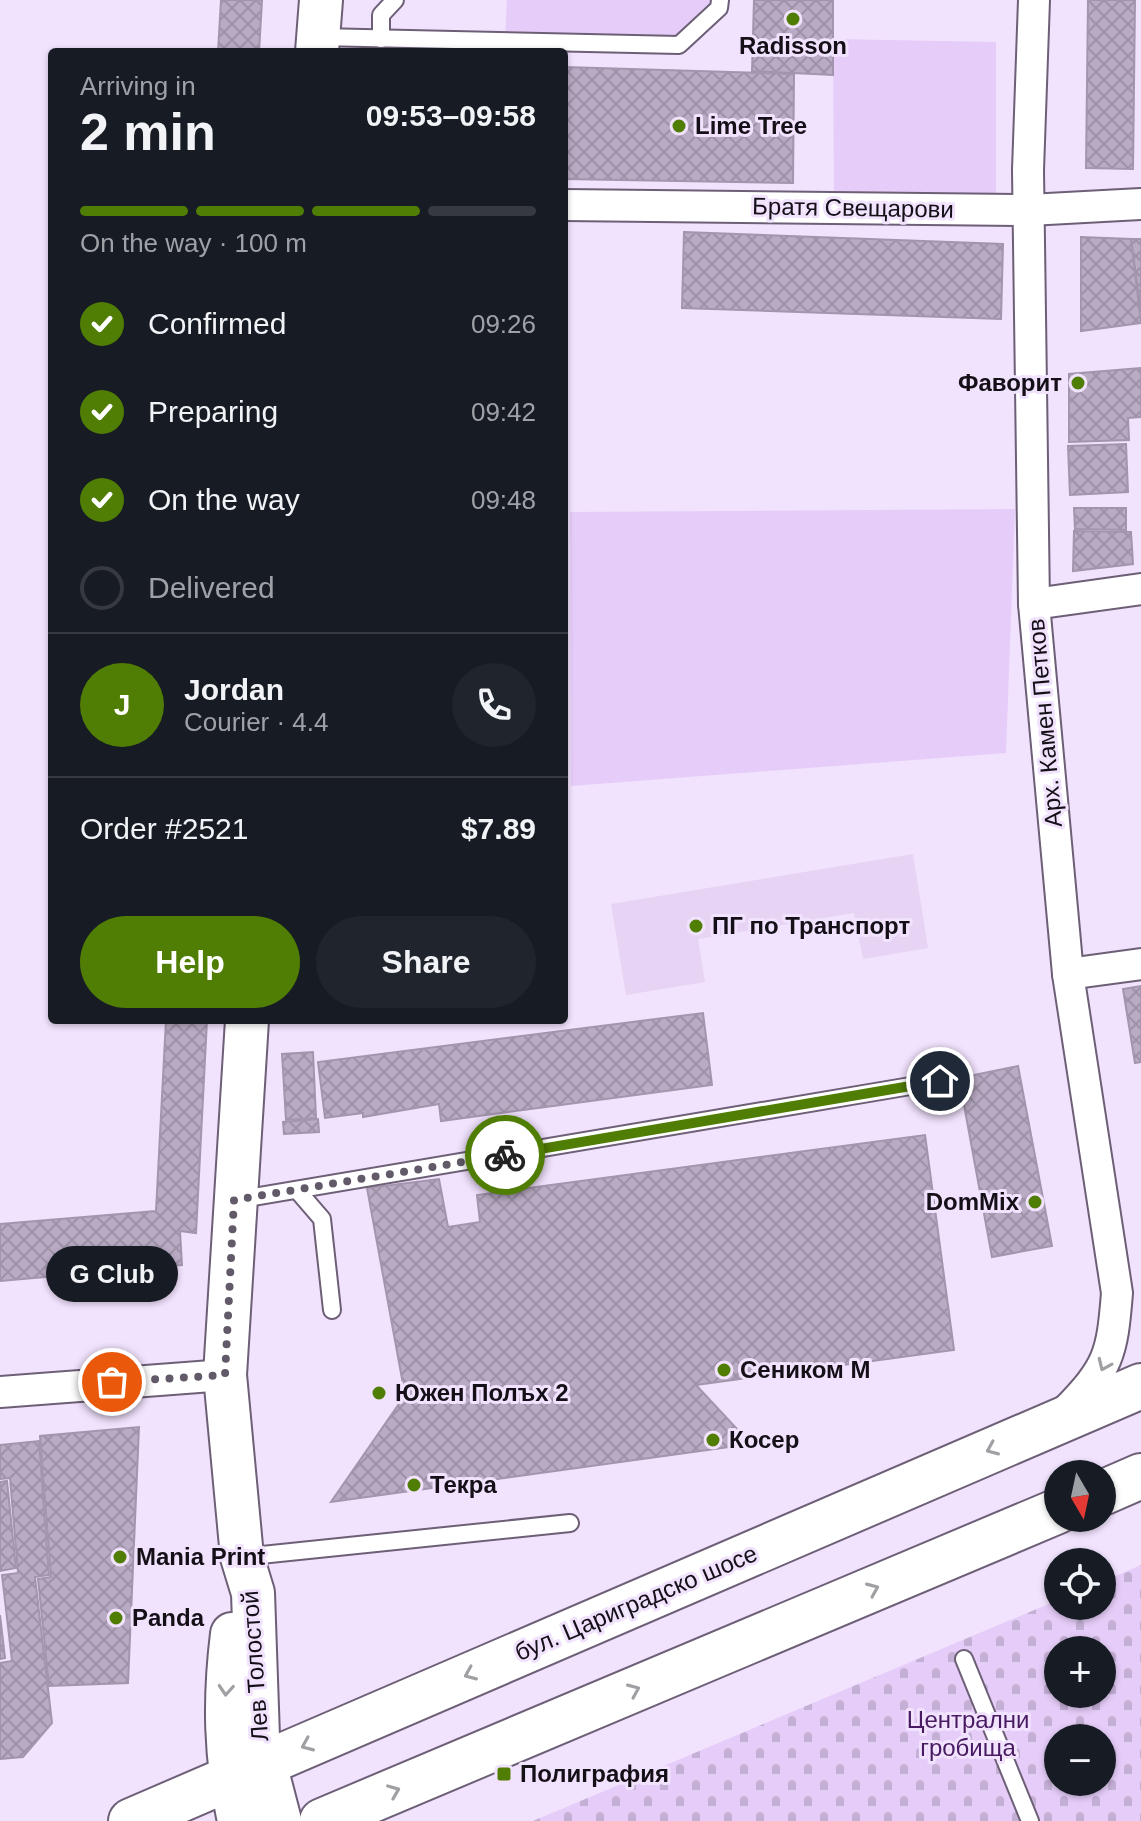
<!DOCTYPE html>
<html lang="en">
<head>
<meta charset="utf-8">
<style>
	:root { --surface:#171b24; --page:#20242c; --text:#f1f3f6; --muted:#9ea1a6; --line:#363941; --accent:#507d04 }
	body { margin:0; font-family:Helvetica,sans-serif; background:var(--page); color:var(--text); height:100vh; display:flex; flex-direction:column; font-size:30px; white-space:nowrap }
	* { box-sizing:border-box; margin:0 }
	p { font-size:26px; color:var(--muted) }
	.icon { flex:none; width:44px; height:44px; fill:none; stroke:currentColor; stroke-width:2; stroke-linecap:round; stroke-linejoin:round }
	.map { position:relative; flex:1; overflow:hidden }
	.sheet { position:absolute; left:48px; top:48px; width:520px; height:976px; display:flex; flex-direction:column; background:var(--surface); border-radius:8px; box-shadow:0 2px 6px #0004 }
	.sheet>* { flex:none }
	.needle { width:52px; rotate:171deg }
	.tools { position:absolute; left:1044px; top:1460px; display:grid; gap:16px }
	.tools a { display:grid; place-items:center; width:72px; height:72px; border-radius:50%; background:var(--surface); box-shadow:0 2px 6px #0004; font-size:40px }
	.pin { position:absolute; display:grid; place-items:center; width:68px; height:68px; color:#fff; margin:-34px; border:4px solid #fff; border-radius:50%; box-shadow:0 2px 8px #0007 }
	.courier { position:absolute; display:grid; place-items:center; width:80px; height:80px; margin:-40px; border:6px solid #507d04; border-radius:50%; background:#fff; color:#222; box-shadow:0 2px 10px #0007 }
	.bubble { position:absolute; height:56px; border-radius:28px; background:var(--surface); box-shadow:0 2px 6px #0004; font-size:26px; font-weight:600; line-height:56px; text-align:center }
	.head em { font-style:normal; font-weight:600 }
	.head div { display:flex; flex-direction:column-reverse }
	.head { display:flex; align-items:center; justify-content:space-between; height:136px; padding:0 32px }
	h1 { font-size:52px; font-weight:600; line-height:60px }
	.bar { display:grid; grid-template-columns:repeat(4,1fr); gap:12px 8px; align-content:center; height:96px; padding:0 32px }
	.bar i { height:10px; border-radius:6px; background:var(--line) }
	.bar .current { background:var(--accent) }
	.bar p { grid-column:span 4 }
	.line { display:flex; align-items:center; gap:20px; padding:0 32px; border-top:2px solid var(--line) }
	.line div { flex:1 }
	.round { display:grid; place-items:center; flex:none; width:84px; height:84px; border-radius:42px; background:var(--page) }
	ol { padding:0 32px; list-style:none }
	li { display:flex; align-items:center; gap:24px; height:88px }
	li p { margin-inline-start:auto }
	li .icon { padding:8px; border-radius:50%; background:var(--accent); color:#fff; stroke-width:4 }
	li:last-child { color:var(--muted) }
	li i { width:44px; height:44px; border:4px solid var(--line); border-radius:50% }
	.cta { display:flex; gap:16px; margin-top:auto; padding:16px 32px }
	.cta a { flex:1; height:92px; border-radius:48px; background:var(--accent); color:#fff; font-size:32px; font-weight:600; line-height:92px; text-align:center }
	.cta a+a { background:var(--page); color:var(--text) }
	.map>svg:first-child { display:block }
	.built { fill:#e7d4f4 }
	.cemetery { fill:url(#cemetery-stones); fill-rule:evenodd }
	.green { fill:#e6cdf9 }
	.building { fill:url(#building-cross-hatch); stroke:#a395ad; stroke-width:2 }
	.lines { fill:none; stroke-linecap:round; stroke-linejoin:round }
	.lane-casing { stroke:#6c5f76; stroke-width:20 }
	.street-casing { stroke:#6c5f76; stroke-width:34 }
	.secondary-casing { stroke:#6c5f76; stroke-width:46 }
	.primary-casing { stroke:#6c5f76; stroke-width:48 }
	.lane { stroke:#fff; stroke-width:16 }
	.street { stroke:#fff; stroke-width:30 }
	.secondary { stroke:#fff; stroke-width:42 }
	.primary { stroke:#fff; stroke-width:44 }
	.oneway { stroke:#a19fa3 }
	.done { stroke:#625a68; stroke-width:8; stroke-dasharray:0 14.4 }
	.route { stroke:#507d04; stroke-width:10 }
	.poi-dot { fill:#507d04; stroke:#f1e2fd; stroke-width:3 }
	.labels { text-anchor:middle; stroke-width:6; stroke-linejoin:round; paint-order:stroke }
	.poi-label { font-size:24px; font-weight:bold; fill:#151018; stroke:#f1e2fd; text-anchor:start }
	.street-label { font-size:24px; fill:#151018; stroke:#f1e2fd }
	.park-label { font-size:24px; fill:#471a61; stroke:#f1e2fd }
</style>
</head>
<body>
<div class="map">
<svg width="1141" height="1821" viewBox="0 0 1141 1821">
	<defs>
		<pattern id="cemetery-stones" width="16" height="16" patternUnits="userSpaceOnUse" patternTransform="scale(2)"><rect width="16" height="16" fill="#e6cdf9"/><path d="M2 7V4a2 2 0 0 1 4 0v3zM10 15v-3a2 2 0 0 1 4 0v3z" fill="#c4afd5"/></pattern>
		<pattern id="building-cross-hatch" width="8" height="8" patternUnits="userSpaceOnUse" patternTransform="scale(2)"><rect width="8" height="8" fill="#b9abc4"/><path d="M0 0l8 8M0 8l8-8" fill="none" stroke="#9e92a8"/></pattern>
	</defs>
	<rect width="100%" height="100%" fill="#f1e2fd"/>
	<!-- built -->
	<polygon class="built" points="913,854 928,948 863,959 854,913 698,939 705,982 626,995 611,904"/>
	<!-- cemetery -->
	<path class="cemetery" d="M1141,1565V1821H533L1058,1600V1606H1102V1582ZM1058,1650H1102V1694H1058ZM1058,1738H1102V1782H1058Z"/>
	<!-- green -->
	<g class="green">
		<polygon points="507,0 720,0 679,45 505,41"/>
		<polygon points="833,39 996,42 996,201 834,198"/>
		<polygon points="1015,509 1006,753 571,786 570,512"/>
	</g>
	<!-- building -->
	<g class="building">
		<polygon points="221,0 262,0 259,52 218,52"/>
		<polygon points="754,0 833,0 833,75 752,71"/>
		<polygon points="1088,0 1135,0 1133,169 1086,168"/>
		<polygon points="564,67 794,74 793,183 564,179"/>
		<polygon points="684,232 1003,244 1001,319 682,308"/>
		<polygon points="1081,237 1131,239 1141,323 1081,331"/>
		<polygon points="1131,239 1141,239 1141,312"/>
		<polygon points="1141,368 1141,417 1128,418 1129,440 1069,442 1069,374"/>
		<polygon points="1126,444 1128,492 1070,495 1068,446"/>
		<polygon points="1074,508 1126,508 1126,530 1075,529"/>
		<polygon points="1074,531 1131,532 1133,564 1073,571"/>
		<polygon points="1141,986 1141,1062 1135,1063 1123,989"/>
		<polygon points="703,1013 712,1085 441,1121 439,1104 363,1117 363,1113 325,1118 318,1062"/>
		<polygon points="166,1020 207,1020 196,1233 180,1231 182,1265 0,1281 0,1224 156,1211"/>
		<polygon points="313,1052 316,1118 286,1120 282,1054"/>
		<polygon points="1018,1066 1052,1246 992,1257 959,1078"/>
		<polygon points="318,1119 319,1132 284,1134 283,1122"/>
		<polygon points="925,1135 954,1350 696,1385 751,1444 331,1502 405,1395 367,1188 439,1179 448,1227 480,1222 477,1195"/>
		<polygon points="139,1427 128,1683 49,1686 38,1579 51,1577 40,1436"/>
		<polygon points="39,1441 49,1575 35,1577 52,1723 23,1757 0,1759 0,1663 12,1661 2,1575 18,1573 10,1478 0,1479 0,1445"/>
		<polygon points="7,1481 16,1568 0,1571 0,1482"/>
		<polygon points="0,1615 5,1658 0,1659"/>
	</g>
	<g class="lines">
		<!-- lane casing -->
		<g class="lane-casing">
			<g id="lane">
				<polyline points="319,37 679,45 719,8 720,0"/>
				<polyline points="381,39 381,15 395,0"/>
				<polyline points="297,1190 322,1219 332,1310"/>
				<polyline points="235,1200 940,1081"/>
				<polyline points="242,1557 570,1523"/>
				<polyline points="964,1659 1030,1821"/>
			</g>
		</g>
		<!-- street casing -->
		<g class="street-casing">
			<g id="street">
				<path d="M1034,0L1028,170L1034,604L1068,974L1117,1293C1112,1355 1109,1367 1065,1412"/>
				<polyline points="564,205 1029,210 1141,204"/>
				<polyline points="1034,604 1141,589"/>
				<polyline points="1068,974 1141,964"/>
				<polyline points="0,1392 225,1375"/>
			</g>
		</g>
		<!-- secondary casing -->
		<g class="secondary-casing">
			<g id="secondary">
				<polyline points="317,52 321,0"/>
				<polyline points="247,1020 225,1375 242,1557 253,1593 258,1737 280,1821"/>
				<path d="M232,1634C224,1699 225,1757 239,1821"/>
			</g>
		</g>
		<!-- primary casing -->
		<g class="primary-casing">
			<g id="primary">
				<polyline points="1102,1493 1141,1476"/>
				<polyline points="131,1821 1141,1386"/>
				<polyline points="322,1821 1058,1511"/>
			</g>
		</g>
		<!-- lane -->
		<use href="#lane" class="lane"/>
		<!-- street -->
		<use href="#street" class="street"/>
		<!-- secondary -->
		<use href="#secondary" class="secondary"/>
		<!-- primary -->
		<use href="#primary" class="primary"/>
	</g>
	<!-- one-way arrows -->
	<defs><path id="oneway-chevron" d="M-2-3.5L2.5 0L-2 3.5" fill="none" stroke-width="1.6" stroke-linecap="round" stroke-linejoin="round" transform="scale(2)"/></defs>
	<g class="oneway">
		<use href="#oneway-chevron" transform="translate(1104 1365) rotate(114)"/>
		<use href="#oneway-chevron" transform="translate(992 1449) rotate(157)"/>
		<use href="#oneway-chevron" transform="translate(873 1589) rotate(-23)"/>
		<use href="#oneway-chevron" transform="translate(470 1674) rotate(157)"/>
		<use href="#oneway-chevron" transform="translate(226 1690) rotate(94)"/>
		<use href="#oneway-chevron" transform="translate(634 1690) rotate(-23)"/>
		<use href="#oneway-chevron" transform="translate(307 1745) rotate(157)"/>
		<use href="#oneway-chevron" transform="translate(394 1791) rotate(-22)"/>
	</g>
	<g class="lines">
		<!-- done -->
		<polyline class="done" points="112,1382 225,1375 234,1200 505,1155"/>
		<!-- route -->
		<polyline class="route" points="505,1155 940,1081"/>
	</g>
	<!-- markers -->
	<g class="poi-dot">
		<circle cx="793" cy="19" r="8"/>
		<circle cx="679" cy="126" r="8"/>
		<circle cx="1078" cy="383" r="8"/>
		<circle cx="696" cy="926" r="8"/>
		<circle cx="1035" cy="1202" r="8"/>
		<circle cx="724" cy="1370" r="8"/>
		<circle cx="379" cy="1393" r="8"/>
		<circle cx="713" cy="1440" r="8"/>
		<circle cx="414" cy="1485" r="8"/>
		<circle cx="120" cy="1557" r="8"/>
		<circle cx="116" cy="1618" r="8"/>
		<rect x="496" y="1766" width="16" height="16" rx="4"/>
	</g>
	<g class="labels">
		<!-- poi labels -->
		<g class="poi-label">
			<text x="793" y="54" text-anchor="middle">Radisson</text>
			<text x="695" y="134">Lime Tree</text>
			<text x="1062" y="391" text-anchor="end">Фаворит</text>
			<text x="712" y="934">ПГ по Транспорт</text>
			<text x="1019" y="1210" text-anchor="end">DomMix</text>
			<text x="740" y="1378">Сеником М</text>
			<text x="395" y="1401">Южен Полъх 2</text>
			<text x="729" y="1448">Косер</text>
			<text x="430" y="1493">Текра</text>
			<text x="136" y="1565">Mania Print</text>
			<text x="132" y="1626">Panda</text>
			<text x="520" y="1782">Полиграфия</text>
		</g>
		<!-- street labels -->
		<g class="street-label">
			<text transform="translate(853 208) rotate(1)" y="8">Братя Свещарови</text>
			<text transform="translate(1045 723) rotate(-95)" y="8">Арх. Камен Петков</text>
			<text transform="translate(636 1603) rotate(-23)" y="8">бул. Цариградско шосе</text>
			<text transform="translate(255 1666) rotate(-94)" y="8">Лев Толостой</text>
		</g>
		<!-- park labels -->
		<g class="park-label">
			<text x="968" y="1728">Централни<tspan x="968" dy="28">гробища</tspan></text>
		</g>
	</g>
</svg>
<div class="tools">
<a><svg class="needle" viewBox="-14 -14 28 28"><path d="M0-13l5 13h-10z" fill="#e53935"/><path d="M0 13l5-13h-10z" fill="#9ea1a6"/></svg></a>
<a><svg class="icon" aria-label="locate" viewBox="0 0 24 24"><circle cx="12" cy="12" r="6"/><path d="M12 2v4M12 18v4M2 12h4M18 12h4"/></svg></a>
<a>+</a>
<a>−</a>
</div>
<div class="pin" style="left:112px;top:1382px;background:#ea580c"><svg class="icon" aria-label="bag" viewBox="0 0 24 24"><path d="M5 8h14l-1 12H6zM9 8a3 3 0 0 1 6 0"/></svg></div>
<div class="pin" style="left:940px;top:1081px;background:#1f2937"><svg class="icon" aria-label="home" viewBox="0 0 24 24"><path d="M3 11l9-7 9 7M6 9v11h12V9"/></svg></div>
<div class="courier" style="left:505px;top:1155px"><svg class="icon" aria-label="bike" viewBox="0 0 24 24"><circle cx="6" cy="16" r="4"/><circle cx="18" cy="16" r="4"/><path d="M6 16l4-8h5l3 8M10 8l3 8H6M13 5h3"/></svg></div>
<div class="bubble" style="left:46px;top:1246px;width:132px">G Club</div>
<section class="sheet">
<div class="head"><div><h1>2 min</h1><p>Arriving in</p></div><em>09:53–09:58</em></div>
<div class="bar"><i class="current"></i><i class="current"></i><i class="current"></i><i></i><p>On the way · 100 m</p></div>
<ol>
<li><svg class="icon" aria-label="check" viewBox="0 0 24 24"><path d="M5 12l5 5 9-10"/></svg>Confirmed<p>09:26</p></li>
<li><svg class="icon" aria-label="check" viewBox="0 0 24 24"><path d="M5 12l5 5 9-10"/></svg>Preparing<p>09:42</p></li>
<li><svg class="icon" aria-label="check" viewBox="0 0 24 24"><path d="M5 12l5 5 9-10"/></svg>On the way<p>09:48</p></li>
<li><i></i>Delivered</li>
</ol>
<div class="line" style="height:144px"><b class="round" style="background:var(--accent);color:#fff">J</b><div><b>Jordan</b><p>Courier · 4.4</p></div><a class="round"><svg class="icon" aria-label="phone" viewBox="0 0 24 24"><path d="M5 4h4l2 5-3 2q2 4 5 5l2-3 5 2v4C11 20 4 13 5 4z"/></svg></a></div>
<div class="line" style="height:104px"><div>Order #2521</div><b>$7.89</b></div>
<div class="cta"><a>Help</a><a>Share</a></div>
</section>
</div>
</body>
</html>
